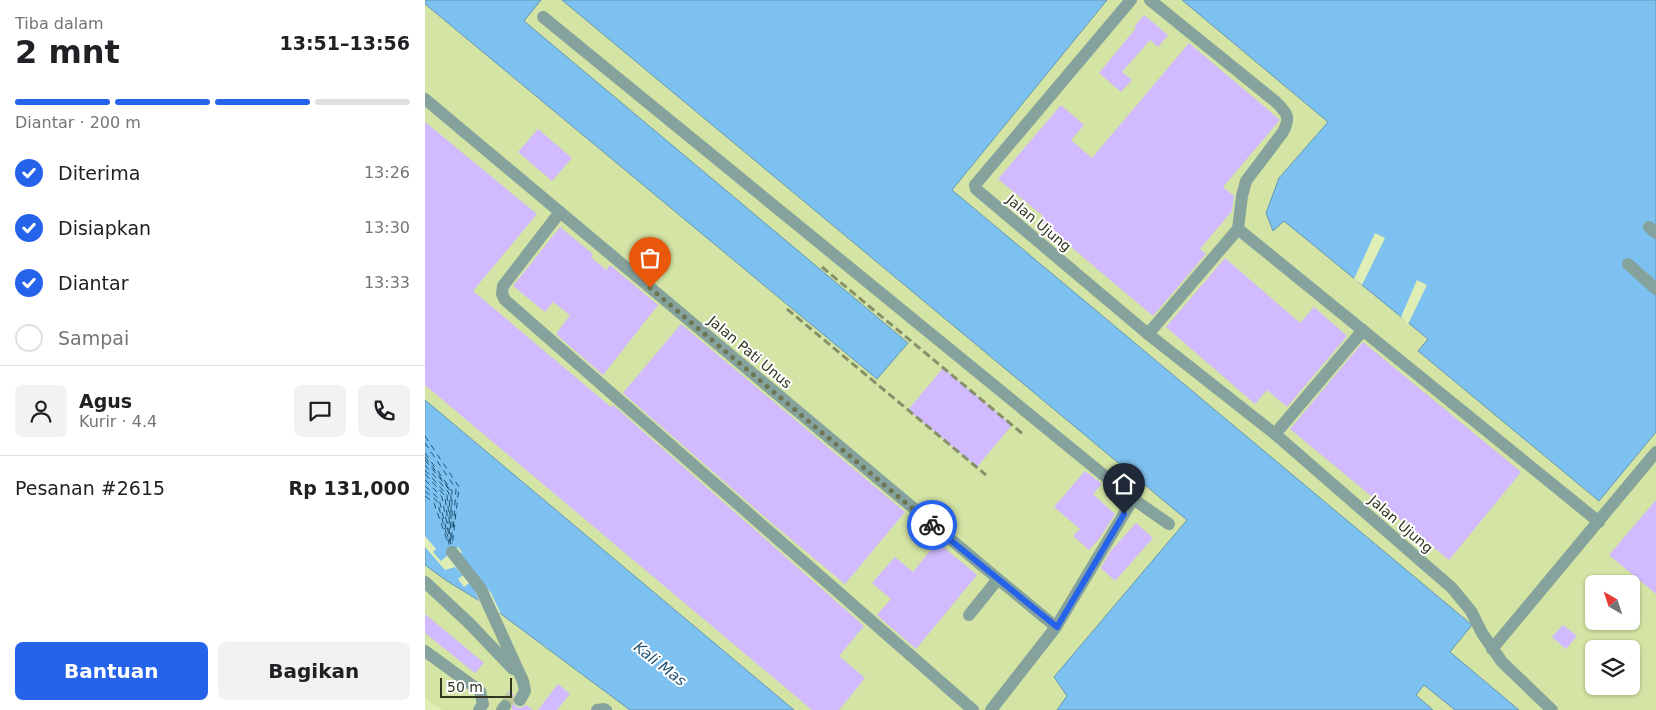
<!DOCTYPE html>
<html lang="id">
<head>
<meta charset="utf-8">
<style>
	:root { --surface:#fff; --page:#f2f2f2; --text:#202124; --muted:#757577; --line:#e0e0e0; --accent:#2563eb }
	body { margin:0; font-family:"DejaVu Sans",sans-serif; background:var(--page); color:var(--text); height:100vh; display:flex; flex-direction:column; font-size:19px; white-space:nowrap }
	* { box-sizing:border-box; margin:0 }
	p { font-size:16px; color:var(--muted) }
	.icon { flex:none; width:28px; height:28px; fill:none; stroke:currentColor; stroke-width:2; stroke-linecap:round; stroke-linejoin:round }
	.map { position:relative; flex:1; overflow:hidden }
	.sheet { display:flex; flex-direction:column; background:var(--surface); width:425px }
	.sheet>* { flex:none }
	.needle { width:32px; rotate:321deg }
	.controls { position:absolute; left:1160px; top:575px; display:grid; gap:10px }
	.controls a { display:grid; place-items:center; width:55px; height:55px; border-radius:8px; background:var(--surface); box-shadow:0 1px 4px #0004; font-size:25px }
	.scale { position:absolute; left:15px; bottom:12px; width:72px; box-sizing:border-box; padding-left:5px; border:2px solid #2f351e; border-top:0; font-size:14px; line-height:18px; white-space:nowrap; color:#2f351e; -webkit-text-stroke:4px #fff; paint-order:stroke }
	.pin { position:absolute; display:grid; place-items:center; width:42px; height:42px; color:#fff; margin:-51px -21px; border-radius:50% 50% 50% 0; rotate:-45deg; box-shadow:0 0 5px #0007 }
	.pin .icon { rotate:45deg }
	.courier { position:absolute; display:grid; place-items:center; width:50px; height:50px; margin:-25px; border:4px solid #2563eb; border-radius:50%; background:#fff; color:#222; box-shadow:0 1px 6px #0007 }
	.overview em { font-style:normal; font-weight:700 }
	.overview div { display:flex; flex-direction:column-reverse }
	.overview { display:flex; align-items:center; justify-content:space-between; height:85px; padding:0 15px }
	h1 { font-size:32px; font-weight:700; line-height:38px }
	.bar { display:grid; grid-template-columns:repeat(4,1fr); gap:8px 5px; align-content:center; height:60px; padding:0 15px }
	.bar i { height:6px; border-radius:4px; background:var(--line) }
	.bar .active { background:var(--accent) }
	.bar p { grid-column:span 4 }
	.line { display:flex; align-items:center; gap:12px; padding:0 15px; border-top:1px solid var(--line) }
	.line div { flex:1 }
	.round { display:grid; place-items:center; flex:none; width:52px; height:52px; border-radius:8px; background:var(--page) }
	ol { padding:0 15px; list-style:none }
	li { display:flex; align-items:center; gap:15px; height:55px }
	li p { margin-inline-start:auto }
	li .icon { padding:5px; border-radius:50%; background:var(--accent); color:#fff; stroke-width:4 }
	li:last-child { color:var(--muted) }
	li i { width:28px; height:28px; border:2px solid var(--line); border-radius:50% }
	.cta { display:flex; gap:10px; margin-top:auto; padding:10px 15px }
	.cta a { flex:1; height:58px; border-radius:8px; background:var(--accent); color:#fff; font-size:20px; font-weight:700; line-height:58px; text-align:center }
	.cta a+a { background:var(--page); color:var(--text) }
	main { display:flex; flex:1; min-height:0 }
	.map>svg:first-child { display:block }
	.built { fill:#d3e4a4; fill-rule:evenodd }
	.water { fill:#7dc1f0; stroke:#6697b1 }
	.pier { fill:#dfeeb5 }
	.lines { fill:none; stroke-linecap:round; stroke-linejoin:round }
	.ferry { stroke:#1f5273; stroke-width:1; stroke-dasharray:6 5; stroke-linecap:butt }
	.building { fill:#d1bafe }
	.minor-tunnel { stroke:#bcc997; stroke-width:12; stroke-dasharray:12 6; stroke-linecap:butt }
	.minor { stroke:#85a29c; stroke-width:12 }
	.rail { stroke:#869169; stroke-width:3; stroke-dasharray:8 4; stroke-linecap:butt }
	.done { stroke:#6d7653; stroke-width:5; stroke-dasharray:0 9 }
	.route { stroke:#2563eb; stroke-width:6 }
	.labels { text-anchor:middle; stroke-width:4; stroke-linejoin:round; paint-order:stroke }
	.street-label { font-size:14px; fill:#2f351e; stroke:#fff }
	.water-label { font-size:15px; font-style:italic; fill:#1f5273; stroke:#fff }
</style>
</head>
<body>
<main>
<section class="sheet">
<div class="overview"><div><h1>2 mnt</h1><p>Tiba dalam</p></div><em>13:51–13:56</em></div>
<div class="bar"><i class="active"></i><i class="active"></i><i class="active"></i><i></i><p>Diantar · 200 m</p></div>
<ol>
<li><svg class="icon" aria-label="check" viewBox="0 0 24 24"><path d="M5 12l5 5 9-10"/></svg>Diterima<p>13:26</p></li>
<li><svg class="icon" aria-label="check" viewBox="0 0 24 24"><path d="M5 12l5 5 9-10"/></svg>Disiapkan<p>13:30</p></li>
<li><svg class="icon" aria-label="check" viewBox="0 0 24 24"><path d="M5 12l5 5 9-10"/></svg>Diantar<p>13:33</p></li>
<li><i></i>Sampai</li>
</ol>
<div class="line" style="height:90px"><a class="round"><svg class="icon" aria-label="person" viewBox="0 0 24 24"><circle cx="12" cy="8" r="4"/><path d="M4 21q1-7 8-7t8 7"/></svg></a><div><b>Agus</b><p>Kurir · 4.4</p></div><a class="round"><svg class="icon" aria-label="chat" viewBox="0 0 24 24"><path d="M4 5h16v11H9l-5 4z"/></svg></a><a class="round"><svg class="icon" aria-label="phone" viewBox="0 0 24 24"><path d="M5 4h4l2 5-3 2q2 4 5 5l2-3 5 2v4C11 20 4 13 5 4z"/></svg></a></div>
<div class="line" style="height:65px"><div>Pesanan #2615</div><b>Rp 131,000</b></div>
<div class="cta"><a>Bantuan</a><a>Bagikan</a></div>
</section>
<div class="map">
<svg width="1231" height="710" viewBox="0 0 1231 710">
	<rect width="100%" height="100%" fill="#dfeeb5"/>
	<!-- built -->
	<g class="built">
		<polygon points="116,0 137,0 763,520 629,677 642,696 632,710 369,710 0,400 0,4 66,59"/>
		<path d="M682,0H757L903,122L854,178L848,231L858,220L1003,339L993,351L1174,500L1231,432V710H1008L991,695L527,190ZM1169,584H1206V621H1169ZM1169,649H1206V686H1169Z"/>
		<polygon points="0,565 22,581 76,614 205,710 17,710 0,699"/>
	</g>
	<!-- water -->
	<g class="water">
		<polygon points="0,0 116,0 99,21 483,343 452,379 0,4"/>
		<polygon points="137,0 682,0 527,190 1047,625 1025,652 1094,710 1030,710 999,685 991,695 1008,710 632,710 642,696 629,677 762,520"/>
		<polygon points="757,0 1231,0 1231,432 1174,501 993,351 1003,339 859,221 848,231 841,213 854,178 903,122"/>
		<polygon points="0,400 369,710 205,710 76,614 22,581 0,565"/>
	</g>
	<!-- pier -->
	<g class="pier">
		<polygon points="950,233 960,238 937,285 929,279"/>
		<polygon points="992,280 1002,285 983,324 976,317"/>
		<polygon points="0,536 11,549 8,552 16,561 33,547 37,552 35,555 66,593 76,614 54,601 47,581 39,587 33,579 38,575 30,567 20,570 0,547"/>
	</g>
	<g class="lines">
		<!-- ferry -->
		<g class="ferry">
			<polyline points="0,436 34,487 27,547"/>
			<polyline points="0,443 31,489 28,532"/>
			<polyline points="0,453 27,491 27,544"/>
			<polyline points="0,457 25,490"/>
			<polyline points="0,460 26,492 26,519"/>
			<polyline points="0,465 24,493 26,539"/>
			<polyline points="0,470 22,495 25,529"/>
			<polyline points="0,474 20,496 23,524"/>
			<polyline points="0,480 17,497 25,542"/>
			<polyline points="0,486 14,499 23,537"/>
			<polyline points="0,491 12,501 25,547"/>
			<polyline points="0,496 9,503 22,540"/>
			<polyline points="24,528 25,539"/>
			<polyline points="25,538 26,547"/>
		</g>
	</g>
	<!-- building -->
	<g class="building">
		<polygon points="719,15 743,35 733,47 725,40 697,72 707,80 696,92 674,73 711,28 709,27"/>
		<polygon points="764,43 854,119 854,121 798,187 809,196 807,211 775,249 781,254 728,316 614,220 618,216 573,179 636,105 659,125 646,140 667,158"/>
		<polygon points="0,122 112,214 48,291 186,407 188,405 439,626 414,656 440,678 414,710 387,710 0,385"/>
		<polygon points="113,129 147,158 127,181 93,152"/>
		<polygon points="135,227 168,254 166,257 181,270 185,265 233,305 178,375 131,334 145,315 128,302 120,312 88,286"/>
		<polygon points="800,258 875,323 889,307 922,336 862,407 842,390 830,404 741,327"/>
		<polygon points="256,324 480,512 420,584 349,525 198,393"/>
		<polygon points="938,342 1096,472 1024,560 865,429"/>
		<polygon points="518,368 587,425 552,467 483,410"/>
		<polygon points="660,471 677,484 668,494 690,514 674,539 664,550 648,536 655,529 629,507"/>
		<polygon points="1231,500 1231,594 1184,555"/>
		<polygon points="711,523 728,538 690,581 676,568 685,552"/>
		<polygon points="512,542 552,575 491,649 452,615 466,599 447,583 470,557 488,572"/>
		<polygon points="0,614 59,663 50,673 0,633"/>
		<polygon points="1138,625 1152,636 1141,649 1127,637"/>
		<polygon points="133,684 145,694 132,710 113,710"/>
		<polygon points="84,691 89,695 87,701 91,707 96,708 101,705 108,710 87,710 87,702 84,699 79,698"/>
	</g>
	<g class="lines">
		<!-- minor-tunnel -->
		<polyline class="minor-tunnel" points="80,706 88,694"/>
		<!-- minor -->
		<g class="minor">
			<polyline points="706,0 550,185 551,189 723,334 850,434 938,330"/>
			<path d="M725,0L851,102C862,113 866,117 858,132L821,181L817,196L813,229L1174,522"/>
			<polyline points="118,17 708,499 631,627 566,710"/>
			<polyline points="0,99 573,579 631,627"/>
			<polyline points="135,212 78,286 77,294 80,300 548,710"/>
			<polyline points="1224,227 1231,233"/>
			<polyline points="1203,264 1231,289"/>
			<polyline points="723,334 813,229"/>
			<polyline points="850,434 1027,588 1046,611 1057,633 1077,662 1127,710"/>
			<polyline points="708,499 744,524"/>
			<polyline points="27,552 56,589 98,681 100,691 95,700"/>
			<polyline points="0,582 44,623 88,669"/>
			<polyline points="544,615 573,579"/>
			<polyline points="1067,649 1231,452"/>
			<polyline points="0,651 55,691 58,704 54,710"/>
			<polyline points="77,710 80,706"/>
			<polyline points="172,710 179,709 181,710"/>
		</g>
		<!-- rail -->
		<g class="rail">
			<polyline points="397,267 599,435"/>
			<polyline points="362,309 561,475"/>
		</g>
	</g>
	<g class="lines">
		<!-- done -->
		<polyline class="done" points="225,288 507,525"/>
		<!-- route -->
		<polyline class="route" points="507,525 632,627 699,514"/>
	</g>
	<g class="labels">
		<!-- street labels -->
		<g class="street-label">
			<text transform="translate(614 223) rotate(40)" y="5">Jalan Ujung</text>
			<text transform="translate(325 352) rotate(40)" y="5">Jalan Pati Unus</text>
			<text transform="translate(976 524) rotate(41)" y="5">Jalan Ujung</text>
		</g>
		<!-- water labels -->
		<g class="water-label">
			<text transform="translate(235 664) rotate(38)" y="5">Kali Mas</text>
		</g>
	</g>
</svg>
<div class="controls">
<a><svg class="needle" viewBox="-14 -14 28 28"><path d="M0-13l5 13h-10z" fill="#e53935"/><path d="M0 13l5-13h-10z" fill="#757577"/></svg></a>
<a><svg class="icon" aria-label="layers" viewBox="0 0 24 24"><path d="M12 4l9 5-9 5-9-5zM3 14l9 5 9-5"/></svg></a>
</div>
<div class="scale">50 m</div>
<div class="pin" style="left:225px;top:288px;background:#ea580c"><svg class="icon" aria-label="bag" viewBox="0 0 24 24"><path d="M5 8h14l-1 12H6zM9 8a3 3 0 0 1 6 0"/></svg></div>
<div class="pin" style="left:699px;top:514px;background:#1f2937"><svg class="icon" aria-label="home" viewBox="0 0 24 24"><path d="M3 11l9-7 9 7M6 9v11h12V9"/></svg></div>
<div class="courier" style="left:507px;top:525px"><svg class="icon" aria-label="bike" viewBox="0 0 24 24"><circle cx="6" cy="16" r="4"/><circle cx="18" cy="16" r="4"/><path d="M6 16l4-8h5l3 8M10 8l3 8H6M13 5h3"/></svg></div>
</div>
</main>
</body>
</html>
